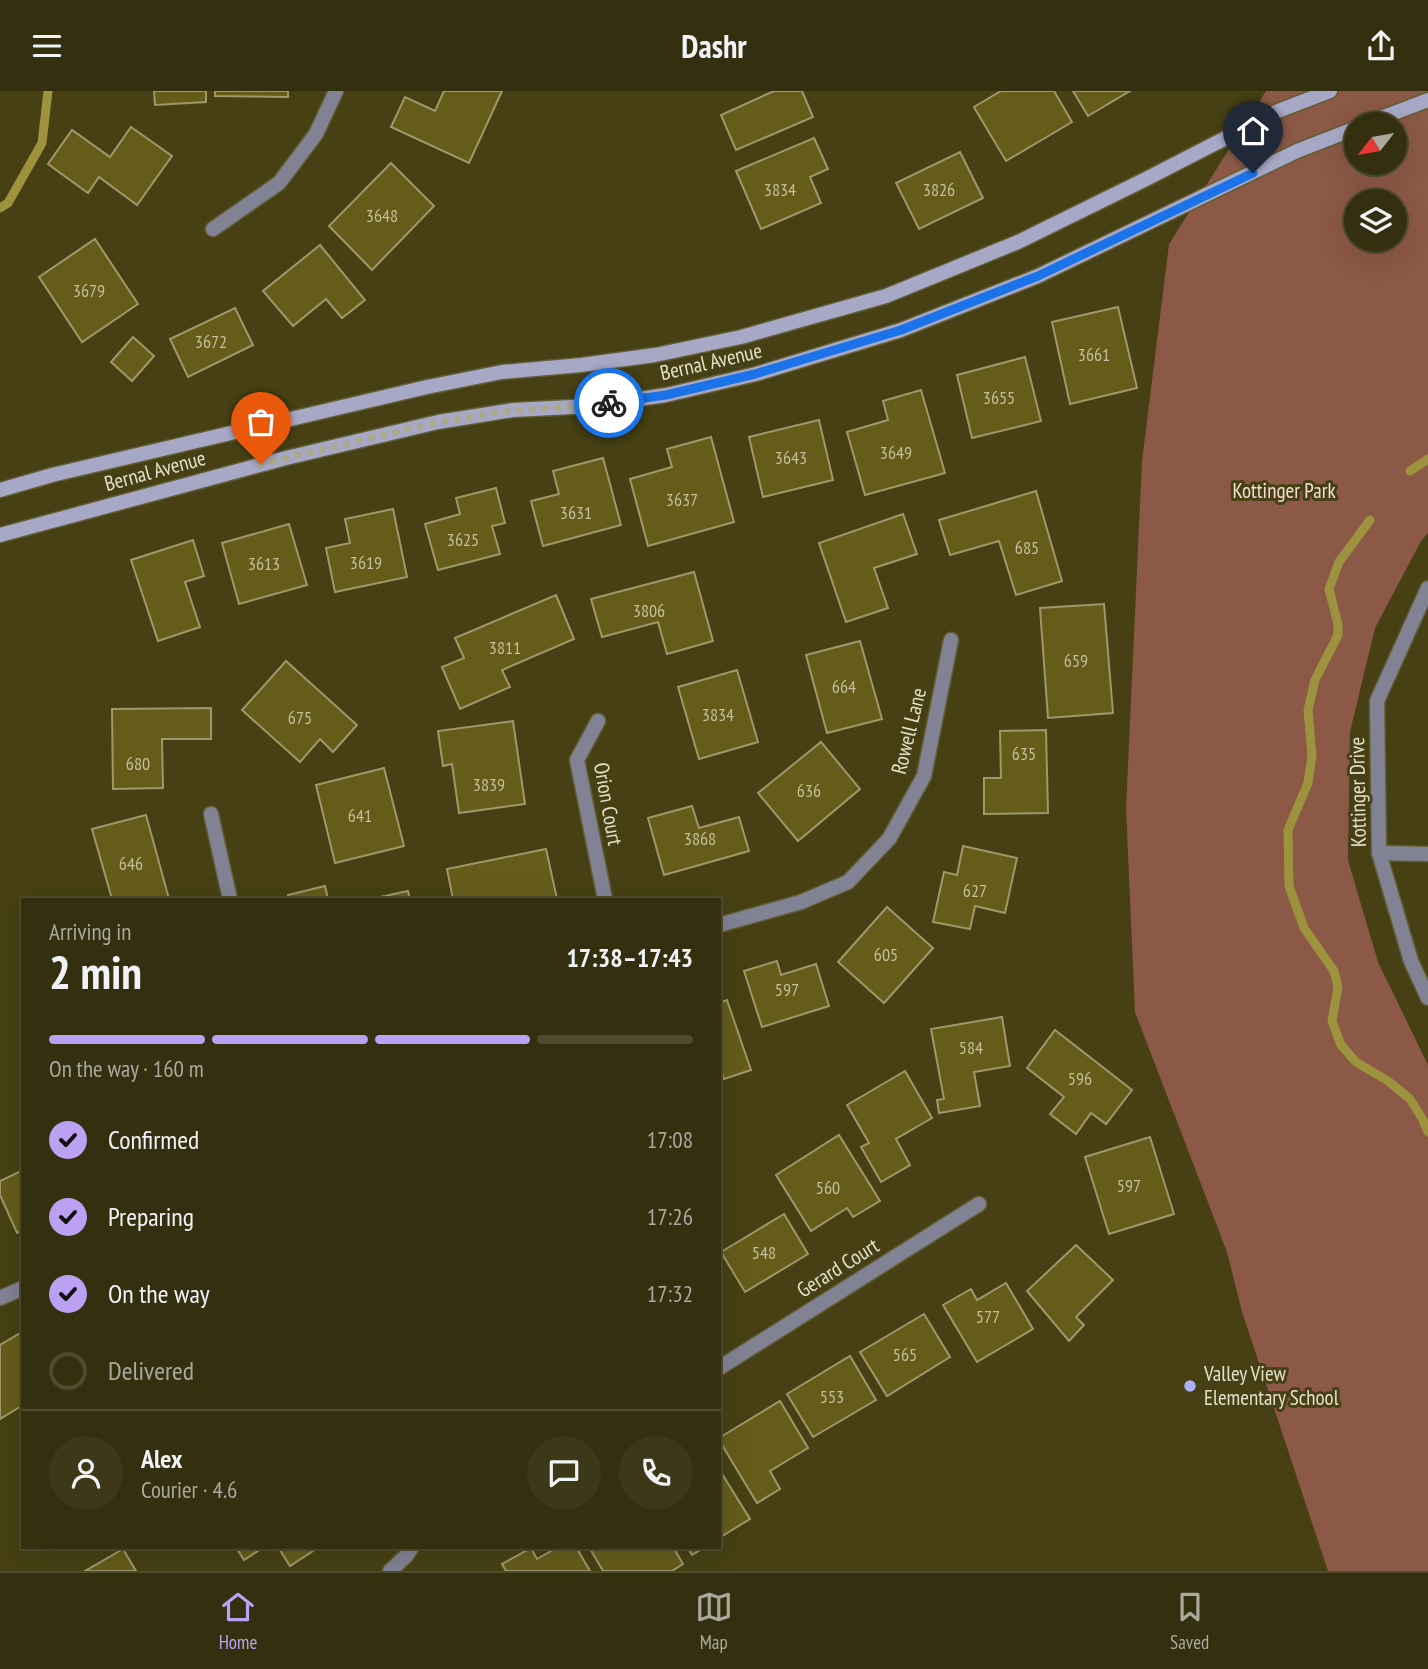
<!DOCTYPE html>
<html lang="en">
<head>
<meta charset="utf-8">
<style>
	:root { --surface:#34300f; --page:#3c3818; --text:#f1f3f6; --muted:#a9a99e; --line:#4e4b2f; --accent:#bca0f2 }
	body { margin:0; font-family:"PT Sans Narrow",sans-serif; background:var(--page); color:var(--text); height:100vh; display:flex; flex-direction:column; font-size:26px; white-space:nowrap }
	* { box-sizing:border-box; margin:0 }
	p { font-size:23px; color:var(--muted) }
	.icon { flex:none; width:38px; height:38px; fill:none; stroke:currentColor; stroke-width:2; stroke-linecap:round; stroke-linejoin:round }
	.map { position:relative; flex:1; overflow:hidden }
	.drawer { position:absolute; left:21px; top:807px; width:700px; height:651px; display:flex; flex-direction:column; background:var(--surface); border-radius:0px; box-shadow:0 7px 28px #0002,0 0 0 2px var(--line) }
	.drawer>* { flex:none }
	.needle { width:46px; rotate:239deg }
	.fabs { position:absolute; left:1344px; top:21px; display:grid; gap:14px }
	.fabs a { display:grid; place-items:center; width:63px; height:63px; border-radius:50%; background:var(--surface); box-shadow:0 7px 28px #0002,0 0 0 2px var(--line); font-size:35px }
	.pin { position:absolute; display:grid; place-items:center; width:60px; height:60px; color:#fff; margin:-72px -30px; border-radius:50% 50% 50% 0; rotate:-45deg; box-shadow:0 0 7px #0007 }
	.pin .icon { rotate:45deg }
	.courier { position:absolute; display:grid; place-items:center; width:70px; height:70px; margin:-35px; border:5px solid #1a73e8; border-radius:50%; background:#fff; color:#222; box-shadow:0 2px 9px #0007 }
	.headline em { font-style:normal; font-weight:800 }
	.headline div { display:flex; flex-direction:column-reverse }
	.headline { display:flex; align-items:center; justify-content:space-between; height:119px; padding:0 28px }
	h1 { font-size:46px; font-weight:800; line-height:52px }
	.bar { display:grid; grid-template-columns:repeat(4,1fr); gap:10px 7px; align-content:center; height:84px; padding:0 28px }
	.bar i { height:9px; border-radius:5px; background:var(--line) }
	.bar .current { background:var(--accent) }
	.bar p { grid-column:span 4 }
	.line { display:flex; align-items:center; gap:18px; padding:0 28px; border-top:2px solid var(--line) }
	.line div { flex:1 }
	.round { display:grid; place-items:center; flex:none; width:74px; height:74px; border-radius:37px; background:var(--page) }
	ol { padding:0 28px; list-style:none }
	li { display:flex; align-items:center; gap:21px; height:77px }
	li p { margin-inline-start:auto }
	li .icon { padding:7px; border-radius:50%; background:var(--accent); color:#111; stroke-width:4 }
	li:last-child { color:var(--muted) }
	li i { width:38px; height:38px; border:4px solid var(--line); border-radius:50% }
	header { display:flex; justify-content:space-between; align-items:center; height:91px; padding:0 28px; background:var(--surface); font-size:32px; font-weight:800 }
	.tab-bar { display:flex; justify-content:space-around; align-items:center; height:98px; border-top:2px solid var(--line); background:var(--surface); font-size:19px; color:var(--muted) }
	.tab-bar a { display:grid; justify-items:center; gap:4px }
	.tab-bar .current { color:var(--accent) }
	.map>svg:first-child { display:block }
	.green { fill:#8b5945; fill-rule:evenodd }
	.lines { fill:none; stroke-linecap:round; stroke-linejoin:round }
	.stream { stroke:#9d923d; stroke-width:9 }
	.building { fill:#655c1a; stroke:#9e986b; stroke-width:2 }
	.street-casing { stroke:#625d35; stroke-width:17 }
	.secondary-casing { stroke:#625d35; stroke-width:17 }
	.street { stroke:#818395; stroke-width:14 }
	.secondary { stroke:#a6a8c6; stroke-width:14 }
	.done { stroke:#aca88a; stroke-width:7; stroke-dasharray:0 12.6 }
	.route { stroke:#1a73e8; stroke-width:9 }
	.poi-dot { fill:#acaffb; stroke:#464014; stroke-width:2.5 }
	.labels { text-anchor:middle; stroke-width:6; stroke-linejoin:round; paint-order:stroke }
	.number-label { font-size:18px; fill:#c4bf9d }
	.street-label { font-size:21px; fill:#e3e0c9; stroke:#464014 }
	.park-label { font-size:21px; fill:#f3ddd4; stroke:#464014 }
	.poi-label { font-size:21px; fill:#e3e0c9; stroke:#464014; text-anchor:start }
</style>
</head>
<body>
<header><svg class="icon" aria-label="menu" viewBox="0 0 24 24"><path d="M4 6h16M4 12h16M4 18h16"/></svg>Dashr<svg class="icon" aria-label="share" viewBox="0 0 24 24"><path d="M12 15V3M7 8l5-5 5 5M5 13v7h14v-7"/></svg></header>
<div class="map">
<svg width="1428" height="1480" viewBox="0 0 1428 1480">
	<rect width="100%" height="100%" fill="#464014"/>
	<!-- green -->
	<path class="green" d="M1266,0H1428V442L1421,450L1375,537L1350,641L1348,769L1378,871L1428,974V1480H1328L1242,1221L1227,1161L1135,921L1126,717L1142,370L1169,153ZM1356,33H1395V72H1356ZM1356,110H1395V149H1356Z"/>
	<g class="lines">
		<!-- stream -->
		<g class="stream">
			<polyline points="0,117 8,112 42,52 48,0"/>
			<polyline points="1410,380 1428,368"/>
			<polyline points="1370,429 1339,471 1329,498 1338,533 1338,544 1315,589 1308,619 1312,665 1308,692 1288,739 1289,795 1304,837 1334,880 1338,896 1332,930 1341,954 1356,971 1388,990 1410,1008 1423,1029 1428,1041"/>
		</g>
	</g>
	<!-- building -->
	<g class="building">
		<polygon points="154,0 206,0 206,11 155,14"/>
		<polygon points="215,0 288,0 288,6 215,5"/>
		<polygon points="444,0 502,0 469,72 391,36 405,6 435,20"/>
		<polygon points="774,0 802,0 813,26 736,59 721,24"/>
		<polygon points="1001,0 1054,0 1072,31 1006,70 974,16"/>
		<polygon points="1073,0 1130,0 1088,25"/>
		<polygon points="131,36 172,65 137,114 99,86 88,102 48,73 72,39 110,66"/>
		<polygon points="814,47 828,78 810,86 821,112 761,138 736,80"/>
		<polygon points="960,61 983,107 919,138 896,92"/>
		<polygon points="391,72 434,115 372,179 329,135"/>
		<polygon points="95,148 138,213 82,251 39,186"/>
		<polygon points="320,154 365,209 342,227 326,208 293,235 263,200"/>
		<polygon points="1118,216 1137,297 1070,313 1052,231"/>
		<polygon points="235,217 253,254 188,286 170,248"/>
		<polygon points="133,246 154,265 132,290 111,271"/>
		<polygon points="1025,266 1041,330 972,347 957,284"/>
		<polygon points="921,299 945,382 865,404 847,341 888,329 883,310"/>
		<polygon points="819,329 833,389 763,406 749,346"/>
		<polygon points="711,346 734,431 648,455 630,388 672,376 667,358"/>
		<polygon points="603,367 621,434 543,455 531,410 559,403 553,380"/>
		<polygon points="496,397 505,432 492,435 500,463 438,479 425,433 460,423 456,407"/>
		<polygon points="1036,400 1062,490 1016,504 999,450 950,464 939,429"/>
		<polygon points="393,418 407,486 335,501 326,457 350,452 345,428"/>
		<polygon points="903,423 917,463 874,477 888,517 846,531 819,452"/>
		<polygon points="289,433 307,494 239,513 222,452"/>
		<polygon points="193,449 204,485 185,491 200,536 158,550 131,469"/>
		<polygon points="694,481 713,550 667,563 658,531 602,546 591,508"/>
		<polygon points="556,504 574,548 502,579 510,596 460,618 442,576 464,567 455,547"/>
		<polygon points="1104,513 1113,622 1048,627 1040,517"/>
		<polygon points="860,550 882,628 827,642 806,564"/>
		<polygon points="286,570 357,634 333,661 320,648 300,671 242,619"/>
		<polygon points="737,579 758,651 699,668 678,596"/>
		<polygon points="211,617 211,648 162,648 163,697 113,698 112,618"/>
		<polygon points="513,630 525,713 459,722 452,673 443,675 438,640"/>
		<polygon points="1046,639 1048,722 984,723 984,687 1001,687 1000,640"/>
		<polygon points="821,651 860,698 798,750 758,702"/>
		<polygon points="384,677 404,755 335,772 316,694"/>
		<polygon points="692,715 699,737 739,726 749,760 664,784 648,727"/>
		<polygon points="146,724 169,808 112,808 92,738"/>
		<polygon points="963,755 1017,767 1005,822 975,815 970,838 933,831 944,781 957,784"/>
		<polygon points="546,758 557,808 453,808 447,778"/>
		<polygon points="325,795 328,808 289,808 288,804"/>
		<polygon points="408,800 410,808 371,808"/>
		<polygon points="887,816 933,857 884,912 838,871"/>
		<polygon points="777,870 781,884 816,873 829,915 762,936 744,880"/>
		<polygon points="727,909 751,979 724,988 719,974 719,912"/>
		<polygon points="1002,926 1010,975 974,981 980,1015 939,1022 937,1009 944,1008 931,938"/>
		<polygon points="1055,939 1132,999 1106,1033 1091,1022 1076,1043 1050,1023 1064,1006 1027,977"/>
		<polygon points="905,980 932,1027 896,1048 910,1074 881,1091 861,1056 869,1052 847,1014"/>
		<polygon points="839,1044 880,1110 853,1126 847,1117 811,1140 776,1084"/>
		<polygon points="1150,1046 1174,1123 1109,1143 1085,1066"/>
		<polygon points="23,1079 23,1139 17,1142 0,1104 0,1090"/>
		<polygon points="784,1123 808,1163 745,1201 721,1161"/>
		<polygon points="1076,1154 1113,1189 1076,1226 1084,1234 1069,1250 1027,1200"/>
		<polygon points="1006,1192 1033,1238 977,1271 943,1214 971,1198 977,1209"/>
		<polygon points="924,1223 950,1266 887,1305 860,1261"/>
		<polygon points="22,1241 23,1314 0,1328 0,1254"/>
		<polygon points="850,1265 876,1309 813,1346 787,1303"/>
		<polygon points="780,1310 808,1357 770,1380 780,1398 757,1412 719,1349 719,1347"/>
		<polygon points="719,1378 750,1428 719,1447"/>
		<polygon points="236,1456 264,1456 244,1469"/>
		<polygon points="278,1456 319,1456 290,1475"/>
		<polygon points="558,1456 576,1456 590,1480 506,1480 502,1473 531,1457 537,1468"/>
		<polygon points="589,1456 673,1456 683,1473 672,1480 603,1480"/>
		<polygon points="687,1456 705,1456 692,1464"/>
		<polygon points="123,1458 136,1480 85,1480"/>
	</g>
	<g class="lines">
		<!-- street casing -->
		<g class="street-casing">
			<g id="street">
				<polyline points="213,138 279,92 316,43 336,0"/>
				<polyline points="1428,497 1377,610 1379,762 1411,870 1428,907"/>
				<polyline points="598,630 577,669 605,808"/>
				<polyline points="211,723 230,808"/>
				<polyline points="1379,762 1428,763"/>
				<polyline points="719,834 801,811 848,791 889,748 924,685 951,549"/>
				<polyline points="0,1207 23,1197"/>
				<polyline points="719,1277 979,1113"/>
				<polyline points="390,1480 406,1465 412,1456"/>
			</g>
		</g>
		<!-- secondary casing -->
		<g class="secondary-casing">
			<g id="secondary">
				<polyline points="1365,33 1428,9"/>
				<polyline points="0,399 52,384 427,296 502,281 581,274 655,264 741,246 886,205 1018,151 1146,88 1278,20 1330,0"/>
				<polyline points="0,444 286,367 438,331 513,319 592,315 666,304 756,283 901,239 1038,185 1297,60 1356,37"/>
			</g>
		</g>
		<!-- street -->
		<use href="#street" class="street"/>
		<!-- secondary -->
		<use href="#secondary" class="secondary"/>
	</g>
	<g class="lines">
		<!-- done -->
		<polyline class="done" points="261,373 438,331 513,319 592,315 609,312"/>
		<!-- route -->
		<polyline class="route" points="609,312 666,304 755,283 901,239 1038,185 1253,82"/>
	</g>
	<!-- markers -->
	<circle class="poi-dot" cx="1190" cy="1295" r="7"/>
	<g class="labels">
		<!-- number labels -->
		<g class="number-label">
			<text x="780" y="105">3834</text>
			<text x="939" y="105">3826</text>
			<text x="382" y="131">3648</text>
			<text x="89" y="206">3679</text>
			<text x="211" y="257">3672</text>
			<text x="1094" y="270">3661</text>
			<text x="999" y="313">3655</text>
			<text x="896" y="368">3649</text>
			<text x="791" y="373">3643</text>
			<text x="682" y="415">3637</text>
			<text x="576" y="428">3631</text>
			<text x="463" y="455">3625</text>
			<text x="1027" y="463">685</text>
			<text x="366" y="478">3619</text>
			<text x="264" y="479">3613</text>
			<text x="649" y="526">3806</text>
			<text x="505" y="563">3811</text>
			<text x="1076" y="576">659</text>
			<text x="844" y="602">664</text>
			<text x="718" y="630">3834</text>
			<text x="300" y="633">675</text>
			<text x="1024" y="669">635</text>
			<text x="138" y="679">680</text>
			<text x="489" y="700">3839</text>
			<text x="809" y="706">636</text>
			<text x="360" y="731">641</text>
			<text x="700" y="754">3868</text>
			<text x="131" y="779">646</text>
			<text x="975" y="806">627</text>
			<text x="886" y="870">605</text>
			<text x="787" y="905">597</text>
			<text x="971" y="963">584</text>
			<text x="1080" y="994">596</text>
			<text x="1129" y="1101">597</text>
			<text x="828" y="1103">560</text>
			<text x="764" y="1168">548</text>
			<text x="988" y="1232">577</text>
			<text x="905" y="1270">565</text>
			<text x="832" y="1312">553</text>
		</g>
		<!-- street labels -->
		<g class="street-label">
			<text transform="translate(711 271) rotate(-13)" y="7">Bernal Avenue</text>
			<text transform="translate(155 380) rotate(-15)" y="7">Bernal Avenue</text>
			<text transform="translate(909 640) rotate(-76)" y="7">Rowell Lane</text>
			<text transform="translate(1358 701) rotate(-91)" y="7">Kottinger Drive</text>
			<text transform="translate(608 713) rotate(80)" y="7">Orion Court</text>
			<text transform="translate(838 1177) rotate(-32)" y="7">Gerard Court</text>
		</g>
		<!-- park labels -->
		<g class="park-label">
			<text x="1284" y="407">Kottinger Park</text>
		</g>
		<!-- poi labels -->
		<g class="poi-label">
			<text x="1204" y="1290">Valley View<tspan x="1204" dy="24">Elementary School</tspan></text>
		</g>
	</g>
</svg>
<div class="fabs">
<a><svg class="needle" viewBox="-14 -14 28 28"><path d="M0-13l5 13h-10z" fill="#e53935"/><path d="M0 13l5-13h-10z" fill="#a9a99e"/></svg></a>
<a><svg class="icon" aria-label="layers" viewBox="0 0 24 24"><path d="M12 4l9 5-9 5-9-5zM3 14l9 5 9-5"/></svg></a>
</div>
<div class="pin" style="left:261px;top:373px;background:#ea580c"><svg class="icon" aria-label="bag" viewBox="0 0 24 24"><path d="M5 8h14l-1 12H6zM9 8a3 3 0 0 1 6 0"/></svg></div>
<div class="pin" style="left:1253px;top:82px;background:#1f2937"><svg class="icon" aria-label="home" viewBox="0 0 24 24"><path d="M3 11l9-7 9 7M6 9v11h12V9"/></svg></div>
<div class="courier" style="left:609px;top:312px"><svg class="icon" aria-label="bike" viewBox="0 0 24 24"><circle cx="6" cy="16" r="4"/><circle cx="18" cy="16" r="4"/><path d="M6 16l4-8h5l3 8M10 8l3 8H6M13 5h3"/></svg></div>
<section class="drawer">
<div class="headline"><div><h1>2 min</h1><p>Arriving in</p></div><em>17:38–17:43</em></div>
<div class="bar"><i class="current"></i><i class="current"></i><i class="current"></i><i></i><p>On the way · 160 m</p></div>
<ol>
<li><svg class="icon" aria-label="check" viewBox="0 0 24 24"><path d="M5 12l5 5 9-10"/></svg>Confirmed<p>17:08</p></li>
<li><svg class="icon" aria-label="check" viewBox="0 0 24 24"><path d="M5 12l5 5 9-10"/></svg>Preparing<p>17:26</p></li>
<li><svg class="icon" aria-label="check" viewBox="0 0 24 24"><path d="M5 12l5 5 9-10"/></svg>On the way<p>17:32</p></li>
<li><i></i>Delivered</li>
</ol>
<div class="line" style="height:126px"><a class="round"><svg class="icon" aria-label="person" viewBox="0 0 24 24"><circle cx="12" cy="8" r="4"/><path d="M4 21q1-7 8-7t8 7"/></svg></a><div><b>Alex</b><p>Courier · 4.6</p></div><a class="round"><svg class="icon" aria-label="chat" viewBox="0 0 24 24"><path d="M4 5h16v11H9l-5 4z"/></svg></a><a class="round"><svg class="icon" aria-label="phone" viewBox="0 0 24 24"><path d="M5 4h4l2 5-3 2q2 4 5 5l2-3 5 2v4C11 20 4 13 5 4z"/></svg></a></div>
</section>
</div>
<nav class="tab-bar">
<a class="current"><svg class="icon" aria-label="home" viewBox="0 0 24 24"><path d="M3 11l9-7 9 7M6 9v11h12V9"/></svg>Home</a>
<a><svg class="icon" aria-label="map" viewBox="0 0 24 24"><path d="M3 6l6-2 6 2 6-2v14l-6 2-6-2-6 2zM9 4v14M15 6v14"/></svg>Map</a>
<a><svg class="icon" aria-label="saved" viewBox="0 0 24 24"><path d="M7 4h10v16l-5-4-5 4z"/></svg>Saved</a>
</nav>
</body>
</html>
